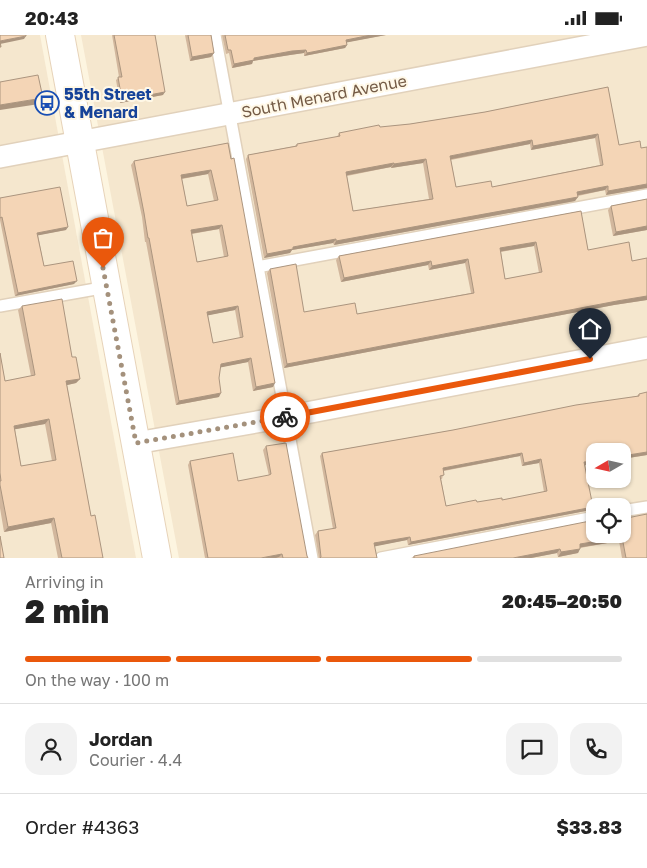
<!DOCTYPE html>
<html lang="en">
<head>
<meta charset="utf-8">
<style>
	:root { --surface:#fff; --page:#f2f2f2; --text:#222; --muted:#767676; --line:#e0e0e0; --accent:#ea580c }
	body { margin:0; font-family:"Golos Text",sans-serif; background:var(--page); color:var(--text); height:100vh; display:flex; flex-direction:column; font-size:19px; white-space:nowrap }
	* { box-sizing:border-box; margin:0 }
	p { font-size:16px; color:var(--muted) }
	.icon { flex:none; width:28px; height:28px; fill:none; stroke:currentColor; stroke-width:2; stroke-linecap:round; stroke-linejoin:round }
	.map { position:relative; height:523px; overflow:hidden }
	.details { display:flex; flex-direction:column; background:var(--surface); flex:1 }
	.details>* { flex:none }
	.needle { width:32px; rotate:261deg }
	.fabs { position:absolute; left:586px; top:408px; display:grid; gap:10px }
	.fabs a { display:grid; place-items:center; width:45px; height:45px; border-radius:10px; background:var(--surface); box-shadow:0 1px 4px #0004; font-size:25px }
	.pin { position:absolute; display:grid; place-items:center; width:42px; height:42px; color:#fff; margin:-51px -21px; border-radius:50% 50% 50% 0; rotate:-45deg; box-shadow:0 0 5px #0007 }
	.pin .icon { rotate:45deg }
	.courier { position:absolute; display:grid; place-items:center; width:50px; height:50px; margin:-25px; border:4px solid #ea580c; border-radius:50%; background:#fff; color:#222; box-shadow:0 1px 6px #0007 }
	.overview em { font-style:normal; font-weight:800 }
	.overview div { display:flex; flex-direction:column-reverse }
	.overview { display:flex; align-items:center; justify-content:space-between; height:85px; padding:0 25px }
	h1 { font-size:32px; font-weight:800; line-height:38px }
	.bar { display:grid; grid-template-columns:repeat(4,1fr); gap:8px 5px; align-content:center; height:60px; padding:0 25px }
	.bar i { height:6px; border-radius:4px; background:var(--line) }
	.bar .on { background:var(--accent) }
	.bar p { grid-column:span 4 }
	.line { display:flex; align-items:center; gap:12px; padding:0 25px; border-top:1px solid var(--line) }
	.line div { flex:1 }
	.round { display:grid; place-items:center; flex:none; width:52px; height:52px; border-radius:15px; background:var(--page) }
	.status { display:flex; justify-content:space-between; align-items:center; height:35px; padding:0 25px; background:var(--surface); direction:ltr }
	.status svg { height:14px; fill:currentColor }
	.map>svg:first-child { display:block }
	.residential { fill:#f5e7ce; fill-rule:evenodd }
	.lines { fill:none; stroke-linecap:round; stroke-linejoin:round }
	.lane-casing { stroke:#e1d1bb; stroke-width:14 }
	.street-casing { stroke:#e1d1bb; stroke-width:24 }
	.secondary-casing { stroke:#e7d3b9; stroke-width:30 }
	.lane { stroke:#fff; stroke-width:11 }
	.street { stroke:#fff; stroke-width:21 }
	.secondary { stroke:#fff; stroke-width:28 }
	.wall { fill:#d2b79d; fill-rule:evenodd }
	.shaded-wall { fill:#ab957f }
	.building { fill:#f4d5b6; stroke:#ab957f; fill-rule:evenodd }
	.done { stroke:#a4917c; stroke-width:5; stroke-dasharray:0 9 }
	.route { stroke:#ea580c; stroke-width:6 }
	.labels { text-anchor:middle; stroke-width:4; stroke-linejoin:round; paint-order:stroke }
	.transit-label { font-size:16px; font-weight:bold; fill:#164399; stroke:#fff8e7; text-anchor:start }
	.street-label { font-size:16px; fill:#745b46; stroke:#fff8e7 }
</style>
</head>
<body>
<div class="status"><b>20:43</b><svg viewBox="0 0 49 12"><path d="M0 12V9h3v3zM5 12V6h3v6zM10 12V3h3v9zM15 12V0h3v12zM26 1h20v11H26zM47 4h2v5h-2z"/></svg></div>
<div class="map">
<svg width="647" height="523" viewBox="0 0 647 523">
	<rect width="100%" height="100%" fill="#fdf5e0"/>
	<!-- residential -->
	<g class="residential">
		<polygon points="0,0 40,0 136,523 0,523"/>
		<path d="M81,0H647V523H179ZM595,416H622V444H595ZM595,471H622V499H595Z"/>
	</g>
	<g class="lines">
		<!-- lane casing -->
		<g class="lane-casing">
			<g id="lane">
				<polyline points="215,0 312,523"/>
				<polyline points="257,232 647,160"/>
				<polyline points="0,271 107,252"/>
				<polyline points="622,476 647,472"/>
				<polyline points="381,523 595,482"/>
			</g>
		</g>
		<!-- street casing -->
		<g class="street-casing">
			<g id="street">
				<polyline points="0,122 647,0"/>
				<polyline points="136,408 285,382 647,313"/>
			</g>
		</g>
		<!-- secondary casing -->
		<g class="secondary-casing">
			<polyline id="secondary" points="60,0 157,523"/>
		</g>
		<!-- lane -->
		<use href="#lane" class="lane"/>
		<!-- street -->
		<use href="#street" class="street"/>
		<!-- secondary -->
		<use href="#secondary" class="secondary"/>
	</g>
	<!-- wall -->
	<g class="wall">
		<polygon points="112,0 155,0 163,60 120,68 116,45 119,42"/>
		<polygon points="185,0 211,0 214,18 211,22 190,26"/>
		<polygon points="222,0 386,0 347,7 347,10 345,13 304,21 304,18 290,20 253,26 252,29 232,33 229,18 226,19"/>
		<path d="M608,52L619,110L646,153L606,160L605,155L578,161L575,166L334,210L333,208L292,215L290,218L264,223L246,124L248,120L295,111L297,109L337,102L339,98L410,89L485,77ZM595,103L600,130L492,152H456L451,125L530,109L531,115ZM423,128L429,164L353,176L347,141L391,132V133Z"/>
		<path d="M228,108L273,352L253,356L248,327L220,332L219,343V362L176,370L146,207H145L142,182L131,130L134,126ZM208,139L214,166L187,171L182,144ZM219,194L224,222L197,227L192,199ZM235,275L240,303L213,308L208,280Z"/>
		<polygon points="0,163 66,195 38,200 44,231 74,249 15,261 0,185"/>
		<polygon points="647,164 647,195 613,201 608,175 611,171"/>
		<path d="M581,176L588,215L632,226L647,223V265L614,270L284,333L267,238L270,234L304,277L357,279L471,258L465,228L429,235L428,230L341,247L336,225L339,221ZM534,211L539,238L505,244L501,217Z"/>
		<path d="M22,271L72,322L80,344L76,348L67,350L91,481L103,523H58L51,488L4,497L0,473V318L5,346L31,341L18,275ZM45,389L52,426L21,431L15,394Z"/>
		<path d="M639,359L647,420L622,424V416H595V428L585,430L591,475L408,510L407,505L374,511L377,523H319L315,500L318,496L333,494L320,421L322,418L453,395L637,361ZM520,421L522,431L539,428L544,457L502,465L446,471L441,444H442L444,436Z"/>
		<polygon points="266,411 308,523 205,523 188,430 190,426 238,446 269,441 263,415"/>
		<polygon points="622,499 647,523 622,523 619,506 580,513 578,518 558,522 557,518 531,523 412,523 414,521"/>
	</g>
	<!-- shaded-wall -->
	<g class="shaded-wall">
		<polygon points="371,0 386,0 344,8 346,5"/>
		<polygon points="26,1 24,4 0,9 0,6"/>
		<polygon points="347,10 345,13 304,21 307,18"/>
		<polygon points="306,15 304,18 290,20 253,26 252,29 232,33 234,29 254,23 292,16"/>
		<polygon points="214,18 211,22 190,26 192,22"/>
		<polygon points="165,57 163,60 120,68 122,65"/>
		<polygon points="43,63 39,69 0,75 0,70"/>
		<polygon points="598,99 595,103 531,115 533,111"/>
		<polygon points="532,105 530,109 447,125 450,121"/>
		<polygon points="426,124 423,128 391,133 394,129"/>
		<polygon points="394,128 391,132 343,141 346,137"/>
		<polygon points="211,135 208,139 179,144 181,140"/>
		<polygon points="647,149 647,153 646,153 606,160 608,156"/>
		<polygon points="608,151 605,155 574,161 577,157"/>
		<polygon points="578,162 575,166 334,210 336,206"/>
		<polygon points="222,190 219,194 189,199 191,195"/>
		<polygon points="647,191 647,195 613,201 616,197"/>
		<polygon points="68,192 66,195 35,201 37,198"/>
		<polygon points="336,204 333,208 292,215 290,218 264,223 267,219 293,212"/>
		<polygon points="536,207 534,211 497,217 500,213"/>
		<polygon points="468,224 465,228 429,235 432,231"/>
		<polygon points="431,226 428,230 341,247 344,243"/>
		<polygon points="77,246 74,249 15,261 18,258"/>
		<polygon points="647,261 647,265 614,270 284,333 287,329 617,266"/>
		<polygon points="238,271 235,275 205,281 207,277"/>
		<polygon points="251,323 248,327 218,333 221,329"/>
		<polygon points="80,344 76,348 63,351 66,346"/>
		<polygon points="275,348 273,352 253,356 256,352"/>
		<polygon points="221,358 219,362 176,370 179,366"/>
		<polygon points="49,384 45,389 11,395 14,391"/>
		<polygon points="647,417 647,420 622,424 622,421"/>
		<polygon points="522,418 520,421 441,436 443,433"/>
		<polygon points="541,424 539,428 522,431 524,428"/>
		<polygon points="595,426 595,428 582,431 584,427"/>
		<polygon points="593,472 591,475 408,510 411,507"/>
		<polygon points="54,483 51,488 4,497 8,492"/>
		<polygon points="410,502 407,505 372,512 374,508"/>
		<polygon points="622,502 619,506 577,513 580,509"/>
		<polygon points="560,514 557,518 531,523 513,523"/>
		<polygon points="580,514 578,518 558,522 561,517"/>
		<polygon points="282,519 279,522 276,523 261,523"/>
	</g>
	<!-- building -->
	<g class="building">
		<polygon points="0,0 26,0 26,1 0,6 1,12 0,12"/>
		<polygon points="114,0 155,0 165,57 122,65 118,42 122,42"/>
		<polygon points="188,0 211,0 214,18 192,22"/>
		<polygon points="225,0 371,0 346,5 347,10 307,18 306,15 292,16 254,23 254,25 234,29 231,15 228,15"/>
		<polygon points="38,40 43,63 0,70 0,47"/>
		<path d="M608,52L619,110L640,106L641,113L647,112V149L608,156V151L577,157L578,162L336,206V204L293,212V214L267,219L248,120L297,111V109L340,101L339,98L379,90L380,92L410,89L485,77ZM598,99L603,130L492,152L491,146L456,152L450,121L532,105L533,111ZM426,124L433,164L353,176L346,137L394,128V129Z"/>
		<path d="M228,108L231,124L234,123L275,348L256,352L251,323L221,329L219,343L221,358L179,366L149,203H148L144,178L134,126ZM211,135L218,165L187,171L181,140ZM222,190L228,221L197,227L191,195ZM238,271L243,302L213,308L207,277Z"/>
		<polygon points="60,152 68,192 37,198 44,231 73,226 77,246 18,258 2,182 0,183 0,163"/>
		<polygon points="647,164 647,191 616,197 611,171"/>
		<path d="M581,176L588,215L629,207L632,226L647,223V261L617,266L287,329L270,234L296,229L304,277L355,268L357,279L474,258L468,224L432,231L431,226L344,243L339,221ZM536,207L542,237L505,244L500,213Z"/>
		<path d="M62,264L72,322H76L80,344L66,346L91,481L95,480L103,523H62L54,483L8,492L0,450V446H1L0,438V318L5,346L35,340L22,271ZM49,384L56,425L21,431L14,391Z"/>
		<path d="M647,357V417L622,421V416H595V426L584,427L593,472L411,507L410,502L374,508L377,523H320L321,522L318,496L336,493L322,418L453,395L576,370L639,361V359ZM522,418L524,428L541,424L547,456L502,465V463L477,467L476,465L446,471L440,441L444,440L443,433Z"/>
		<polygon points="286,408 307,521 308,523 283,523 282,519 261,523 208,523 190,426 233,418 238,446 269,440 271,439 266,411"/>
		<polygon points="647,479 647,523 626,523 622,502 580,509 580,514 561,517 560,514 513,523 414,523 414,521 595,485 595,499 622,499 622,484"/>
		<polygon points="0,501 4,523 0,523"/>
	</g>
	<g class="lines">
		<!-- done -->
		<polyline class="done" points="103,233 136,408 285,382"/>
		<!-- route -->
		<polyline class="route" points="285,382 590,324"/>
	</g>
	<!-- icons -->
	<defs>
		<g id="bus-ring" transform="scale(1.25)"><circle r="9.5" fill="#fff8e7" stroke="#1a4fb4" stroke-width="1.5"/><path d="M-5-6H5V4H4V6H2V4H-2V6H-4V4H-5ZM-3.5-4V0h7V-4ZM-3.5 1.2v1.5H-2V1.2ZM2 1.2v1.5H3.5V1.2Z" fill="#1a4fb4"/></g>
	</defs>
	<g fill-rule="evenodd">
		<use href="#bus-ring" x="47" y="68"/>
	</g>
	<g class="labels">
		<!-- transit labels -->
		<g class="transit-label">
			<text x="64" y="65">55th Street<tspan x="64" dy="18">&amp; Menard</tspan></text>
		</g>
		<!-- street labels -->
		<g class="street-label">
			<text transform="translate(324 61) rotate(-11)" y="6">South Menard Avenue</text>
		</g>
	</g>
</svg>
<div class="fabs">
<a><svg class="needle" viewBox="-14 -14 28 28"><path d="M0-13l5 13h-10z" fill="#e53935"/><path d="M0 13l5-13h-10z" fill="#767676"/></svg></a>
<a><svg class="icon" aria-label="locate" viewBox="0 0 24 24"><circle cx="12" cy="12" r="6"/><path d="M12 2v4M12 18v4M2 12h4M18 12h4"/></svg></a>
</div>
<div class="pin" style="left:103px;top:233px;background:#ea580c"><svg class="icon" aria-label="bag" viewBox="0 0 24 24"><path d="M5 8h14l-1 12H6zM9 8a3 3 0 0 1 6 0"/></svg></div>
<div class="pin" style="left:590px;top:324px;background:#1f2937"><svg class="icon" aria-label="home" viewBox="0 0 24 24"><path d="M3 11l9-7 9 7M6 9v11h12V9"/></svg></div>
<div class="courier" style="left:285px;top:382px"><svg class="icon" aria-label="bike" viewBox="0 0 24 24"><circle cx="6" cy="16" r="4"/><circle cx="18" cy="16" r="4"/><path d="M6 16l4-8h5l3 8M10 8l3 8H6M13 5h3"/></svg></div>
</div>
<section class="details">
<div class="overview"><div><h1>2 min</h1><p>Arriving in</p></div><em>20:45–20:50</em></div>
<div class="bar"><i class="on"></i><i class="on"></i><i class="on"></i><i></i><p>On the way · 100 m</p></div>
<div class="line" style="height:90px"><a class="round"><svg class="icon" aria-label="person" viewBox="0 0 24 24"><circle cx="12" cy="8" r="4"/><path d="M4 21q1-7 8-7t8 7"/></svg></a><div><b>Jordan</b><p>Courier · 4.4</p></div><a class="round"><svg class="icon" aria-label="chat" viewBox="0 0 24 24"><path d="M4 5h16v11H9l-5 4z"/></svg></a><a class="round"><svg class="icon" aria-label="phone" viewBox="0 0 24 24"><path d="M5 4h4l2 5-3 2q2 4 5 5l2-3 5 2v4C11 20 4 13 5 4z"/></svg></a></div>
<div class="line" style="height:65px"><div>Order #4363</div><b>$33.83</b></div>
</section>
</body>
</html>
